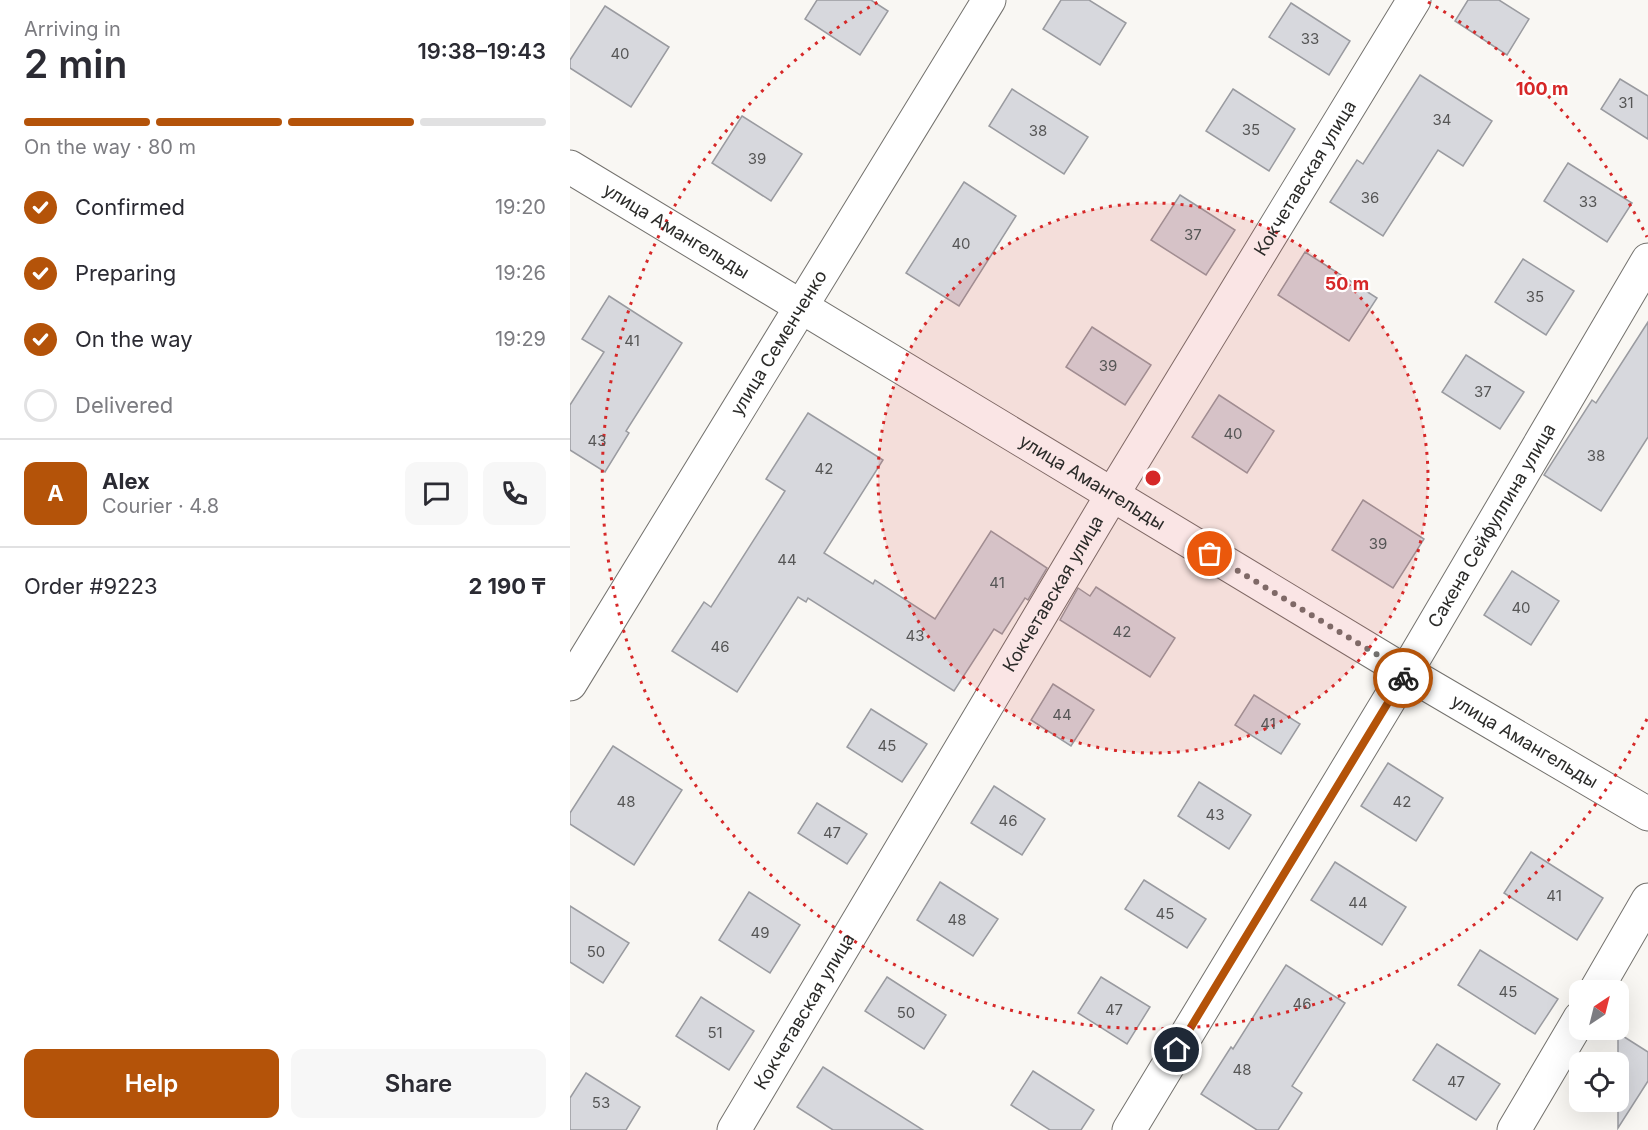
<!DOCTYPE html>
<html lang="en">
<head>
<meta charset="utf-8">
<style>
	:root { --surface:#fff; --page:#f7f7f7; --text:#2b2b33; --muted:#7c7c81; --line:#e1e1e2; --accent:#b45309 }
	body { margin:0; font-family:Inter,sans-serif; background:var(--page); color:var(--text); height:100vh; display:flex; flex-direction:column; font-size:22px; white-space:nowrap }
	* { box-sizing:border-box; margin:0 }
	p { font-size:20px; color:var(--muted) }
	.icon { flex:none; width:33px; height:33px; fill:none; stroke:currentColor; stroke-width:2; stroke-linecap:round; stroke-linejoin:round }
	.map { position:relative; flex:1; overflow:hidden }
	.panel { display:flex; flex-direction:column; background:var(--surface); width:570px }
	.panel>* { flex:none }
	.needle { width:39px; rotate:35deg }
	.tools { position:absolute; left:999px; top:980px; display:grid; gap:12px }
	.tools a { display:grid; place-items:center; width:60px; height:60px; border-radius:12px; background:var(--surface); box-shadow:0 6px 24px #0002; font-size:30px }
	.pin { position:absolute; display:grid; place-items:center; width:51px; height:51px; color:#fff; margin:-26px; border:3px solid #fff; border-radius:50%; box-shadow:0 2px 6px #0007 }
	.courier { position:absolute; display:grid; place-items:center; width:60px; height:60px; margin:-30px; border:4px solid #b45309; border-radius:50%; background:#fff; color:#222; box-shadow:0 2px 8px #0007 }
	.overview em { font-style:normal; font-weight:600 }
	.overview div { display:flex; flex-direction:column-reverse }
	.overview { display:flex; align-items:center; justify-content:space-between; height:102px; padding:0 24px }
	h1 { font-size:39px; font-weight:600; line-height:45px }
	.bar { display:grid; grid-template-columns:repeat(4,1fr); gap:9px 6px; align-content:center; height:72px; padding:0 24px }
	.bar i { height:8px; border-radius:4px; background:var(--line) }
	.bar .active { background:var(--accent) }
	.bar p { grid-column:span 4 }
	.line { display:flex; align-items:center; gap:15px; padding:0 24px; border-top:2px solid var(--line) }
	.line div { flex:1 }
	.round { display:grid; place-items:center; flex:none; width:63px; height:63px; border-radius:12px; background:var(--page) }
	ol { padding:0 24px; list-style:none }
	li { display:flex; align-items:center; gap:18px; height:66px }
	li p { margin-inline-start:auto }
	li .icon { padding:6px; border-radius:50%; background:var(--accent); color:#fff; stroke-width:4 }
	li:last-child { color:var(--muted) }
	li i { width:33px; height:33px; border:3px solid var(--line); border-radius:50% }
	.button { display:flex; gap:12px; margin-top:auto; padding:12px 24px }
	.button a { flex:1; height:69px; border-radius:12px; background:var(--accent); color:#fff; font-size:24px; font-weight:600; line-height:69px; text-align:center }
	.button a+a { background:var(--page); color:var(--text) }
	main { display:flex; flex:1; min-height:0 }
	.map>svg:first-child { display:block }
	.building { fill:#d7d8dd; stroke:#9a9ba0; stroke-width:1.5 }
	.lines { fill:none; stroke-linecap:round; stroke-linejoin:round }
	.minor-casing { stroke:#74726e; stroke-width:35 }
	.secondary-casing { stroke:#74726e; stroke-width:35 }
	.minor { stroke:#fff; stroke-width:33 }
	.secondary { stroke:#fff; stroke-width:33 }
	.done { stroke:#737270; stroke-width:6; stroke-dasharray:0 10.8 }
	.route { stroke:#b45309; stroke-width:8 }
	.ring { fill:none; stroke:#d62828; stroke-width:3; stroke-dasharray:3 6 }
	.labels { text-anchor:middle; stroke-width:4.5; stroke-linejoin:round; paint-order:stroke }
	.number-label { font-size:15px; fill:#565656 }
	.street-label { font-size:18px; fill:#2b2b29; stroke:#fff }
	.centre { fill:#d62828; stroke:#fff; stroke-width:3 }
	.ring-label { font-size:18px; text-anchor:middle; font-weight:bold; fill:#d62828; stroke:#fff; stroke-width:4.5; stroke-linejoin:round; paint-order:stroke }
</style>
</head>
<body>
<main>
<section class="panel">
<div class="overview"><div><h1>2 min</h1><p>Arriving in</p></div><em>19:38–19:43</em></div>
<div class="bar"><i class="active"></i><i class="active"></i><i class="active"></i><i></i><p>On the way · 80 m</p></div>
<ol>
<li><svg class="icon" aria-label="check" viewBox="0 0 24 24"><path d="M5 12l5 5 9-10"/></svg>Confirmed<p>19:20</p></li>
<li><svg class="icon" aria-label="check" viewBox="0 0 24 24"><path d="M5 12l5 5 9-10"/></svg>Preparing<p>19:26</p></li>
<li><svg class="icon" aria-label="check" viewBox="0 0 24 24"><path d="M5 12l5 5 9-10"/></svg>On the way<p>19:29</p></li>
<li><i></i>Delivered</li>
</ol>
<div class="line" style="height:108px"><b class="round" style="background:var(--accent);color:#fff">A</b><div><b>Alex</b><p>Courier · 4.8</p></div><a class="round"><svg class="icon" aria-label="chat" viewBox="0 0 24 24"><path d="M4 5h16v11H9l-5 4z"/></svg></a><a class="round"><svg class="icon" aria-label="phone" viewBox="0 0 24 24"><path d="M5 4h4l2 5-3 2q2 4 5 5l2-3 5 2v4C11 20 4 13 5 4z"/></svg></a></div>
<div class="line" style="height:78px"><div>Order #9223</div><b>2 190 ₸</b></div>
<div class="button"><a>Help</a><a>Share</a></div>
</section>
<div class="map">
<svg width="1078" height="1130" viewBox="0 0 1078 1130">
	<rect width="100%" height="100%" fill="#f9f7f3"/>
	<!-- building -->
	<g class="building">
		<polygon points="247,0 301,0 318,11 290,55 235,19"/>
		<polygon points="491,0 519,0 556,23 530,65 473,29"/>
		<polygon points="898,0 929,0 959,19 937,55 885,21"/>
		<polygon points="721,3 780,41 759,75 699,37"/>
		<polygon points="35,6 99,47 61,107 0,68 0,60"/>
		<polygon points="850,75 922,121 893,166 868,150 813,236 760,202 787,160 793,164"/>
		<polygon points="1050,79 1078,96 1078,139 1031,109"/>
		<polygon points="442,89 518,137 494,174 419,126"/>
		<polygon points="663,89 725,129 699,171 636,131"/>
		<polygon points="172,116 232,154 201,201 142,163"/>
		<polygon points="998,163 1062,203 1037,242 974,201"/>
		<polygon points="394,182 446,216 389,306 336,273"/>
		<polygon points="610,195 665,230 636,275 581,240"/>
		<polygon points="735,252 807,298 779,341 708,295"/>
		<polygon points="953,259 1004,291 976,335 925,302"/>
		<polygon points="39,296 112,343 56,431 59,433 35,472 0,450 0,405 34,352 12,339"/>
		<polygon points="1078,322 1078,437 1031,511 974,475 1022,400 1026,403"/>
		<polygon points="522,327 581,365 555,405 496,367"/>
		<polygon points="896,355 954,392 930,429 872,392"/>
		<polygon points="649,395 704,431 677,473 622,437"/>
		<polygon points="238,413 313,460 254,553 303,584 305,580 365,619 421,531 477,568 458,600 455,598 432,634 424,629 384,691 238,598 236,602 228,597 167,692 102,651 134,602 141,607 215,491 196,479"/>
		<polygon points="793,500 854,539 823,588 762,550"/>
		<polygon points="942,571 989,601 961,645 914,615"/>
		<polygon points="526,587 605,638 580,677 490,620 508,588 520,596"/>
		<polygon points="483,684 524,710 501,746 461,720"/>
		<polygon points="684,695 730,724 711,754 665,725"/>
		<polygon points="301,709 357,744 332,782 277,747"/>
		<polygon points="43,746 112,790 64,865 0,824 0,813"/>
		<polygon points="818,763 873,798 846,841 791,806"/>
		<polygon points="629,782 681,815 659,849 608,816"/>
		<polygon points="424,786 475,819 452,855 401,823"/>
		<polygon points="247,803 297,834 277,864 228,833"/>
		<polygon points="961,852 1033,898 1007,940 934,893"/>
		<polygon points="765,862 836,907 812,945 741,900"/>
		<polygon points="574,880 636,919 617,948 555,909"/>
		<polygon points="370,882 428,919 403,956 347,920"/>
		<polygon points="179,892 230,925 200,973 149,940"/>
		<polygon points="0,906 59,943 33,983 0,962"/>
		<polygon points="910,950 988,999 965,1034 888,985"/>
		<polygon points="716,965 775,1003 722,1086 732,1093 708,1130 687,1130 631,1094 661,1047 663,1049"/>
		<polygon points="317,977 376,1015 354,1049 295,1011"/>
		<polygon points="531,977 580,1007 557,1044 508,1013"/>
		<polygon points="131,997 184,1031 159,1070 106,1036"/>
		<polygon points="1048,1033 1078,1052 1078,1081 1048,1128"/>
		<polygon points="867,1044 930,1084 906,1120 843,1080"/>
		<polygon points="253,1067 353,1130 263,1130 227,1107"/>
		<polygon points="463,1071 524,1110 511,1130 480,1130 441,1105"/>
		<polygon points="16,1073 70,1107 56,1130 0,1130 0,1098"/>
	</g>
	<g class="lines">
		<!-- minor casing -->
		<g class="minor-casing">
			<g id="minor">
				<path id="s1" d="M0,684L419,0"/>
				<polyline points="1026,990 1078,900"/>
				<path id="s2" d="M164,1130L542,495L844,0"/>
				<path id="s3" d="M559,1130L836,672L1078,260"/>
				<polyline points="944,1130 1010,1018"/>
			</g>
		</g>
		<!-- secondary casing -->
		<g class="secondary-casing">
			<g id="secondary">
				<path id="s4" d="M0,167L836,672L1078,814"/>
			</g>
		</g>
		<!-- minor -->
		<use href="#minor" class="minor"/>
		<!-- secondary -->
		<use href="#secondary" class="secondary"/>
	</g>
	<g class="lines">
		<!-- done -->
		<polyline class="done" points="640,554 836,672 833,678"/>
		<!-- route -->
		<polyline class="route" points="607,1050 833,678"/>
	</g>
	<!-- distance rings -->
	<circle cx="583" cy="478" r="275" fill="#d62828" fill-opacity=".12"/>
	<g class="ring">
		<circle cx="583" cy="478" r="275"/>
		<path d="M1077 719A550 550 0 1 1 308 2M858 2A550 550 0 0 1 1077 237"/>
	</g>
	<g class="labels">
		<!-- number labels -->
		<g class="number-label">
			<text x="740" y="44">33</text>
			<text x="50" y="59">40</text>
			<text x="1056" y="108">31</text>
			<text x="872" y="125">34</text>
			<text x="681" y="135">35</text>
			<text x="468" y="136">38</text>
			<text x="187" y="164">39</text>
			<text x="800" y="203">36</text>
			<text x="1018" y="207">33</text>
			<text x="623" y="240">37</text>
			<text x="391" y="249">40</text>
			<text x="965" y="302">35</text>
			<text x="62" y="346">41</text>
			<text x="538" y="371">39</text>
			<text x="913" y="397">37</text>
			<text x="663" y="439">40</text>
			<text x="27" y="446">43</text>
			<text x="1026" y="461">38</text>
			<text x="254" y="474">42</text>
			<text x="808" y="549">39</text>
			<text x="217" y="565">44</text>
			<text x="427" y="588">41</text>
			<text x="951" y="613">40</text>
			<text x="552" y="637">42</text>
			<text x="345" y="641">43</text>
			<text x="150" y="652">46</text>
			<text x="492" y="720">44</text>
			<text x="698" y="729">41</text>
			<text x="317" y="751">45</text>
			<text x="56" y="807">48</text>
			<text x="832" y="807">42</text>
			<text x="645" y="820">43</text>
			<text x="438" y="826">46</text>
			<text x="262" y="838">47</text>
			<text x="984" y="901">41</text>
			<text x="788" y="908">44</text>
			<text x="595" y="919">45</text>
			<text x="387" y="925">48</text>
			<text x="190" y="938">49</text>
			<text x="26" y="957">50</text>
			<text x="938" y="997">45</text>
			<text x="732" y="1009">46</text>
			<text x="544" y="1015">47</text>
			<text x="336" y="1018">50</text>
			<text x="145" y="1038">51</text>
			<text x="672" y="1075">48</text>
			<text x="886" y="1087">47</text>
			<text x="31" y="1108">53</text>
		</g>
		<!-- street labels -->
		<g class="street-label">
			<text dy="6" stroke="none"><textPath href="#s2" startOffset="1110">Кокчетавская улица</textPath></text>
			<text dy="6" stroke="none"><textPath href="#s4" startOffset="124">улица Амангельды</textPath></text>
			<text dy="6" stroke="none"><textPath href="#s1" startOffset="400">улица Семенченко</textPath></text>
			<text dy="6" stroke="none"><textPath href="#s4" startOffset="610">улица Амангельды</textPath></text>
			<text dy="6" stroke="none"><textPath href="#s3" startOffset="705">Сакена Сейфуллина улица</textPath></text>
			<text dy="6" stroke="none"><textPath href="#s2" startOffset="624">Кокчетавская улица</textPath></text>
			<text dy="6" stroke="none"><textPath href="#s4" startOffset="1114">улица Амангельды</textPath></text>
			<text dy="6" stroke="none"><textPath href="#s2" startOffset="138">Кокчетавская улица</textPath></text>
		</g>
	</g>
	<circle cx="583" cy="478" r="9" class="centre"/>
	<g class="ring-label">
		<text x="972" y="95">100 m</text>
		<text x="777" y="290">50 m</text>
	</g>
</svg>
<div class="tools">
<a><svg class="needle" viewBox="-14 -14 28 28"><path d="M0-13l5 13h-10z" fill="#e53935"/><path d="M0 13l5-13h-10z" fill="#7c7c81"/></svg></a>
<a><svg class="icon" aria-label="locate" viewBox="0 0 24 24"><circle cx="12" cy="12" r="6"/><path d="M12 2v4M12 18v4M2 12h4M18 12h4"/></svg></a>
</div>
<div class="pin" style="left:640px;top:554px;background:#ea580c"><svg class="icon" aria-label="bag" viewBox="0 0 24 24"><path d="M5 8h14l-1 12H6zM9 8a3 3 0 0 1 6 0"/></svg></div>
<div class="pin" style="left:607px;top:1050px;background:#1f2937"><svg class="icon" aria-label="home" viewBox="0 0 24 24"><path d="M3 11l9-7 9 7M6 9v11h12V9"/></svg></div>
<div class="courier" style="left:833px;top:678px"><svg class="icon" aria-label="bike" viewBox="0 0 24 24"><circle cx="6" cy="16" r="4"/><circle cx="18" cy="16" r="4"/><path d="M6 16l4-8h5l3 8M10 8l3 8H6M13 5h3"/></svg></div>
</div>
</main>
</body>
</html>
